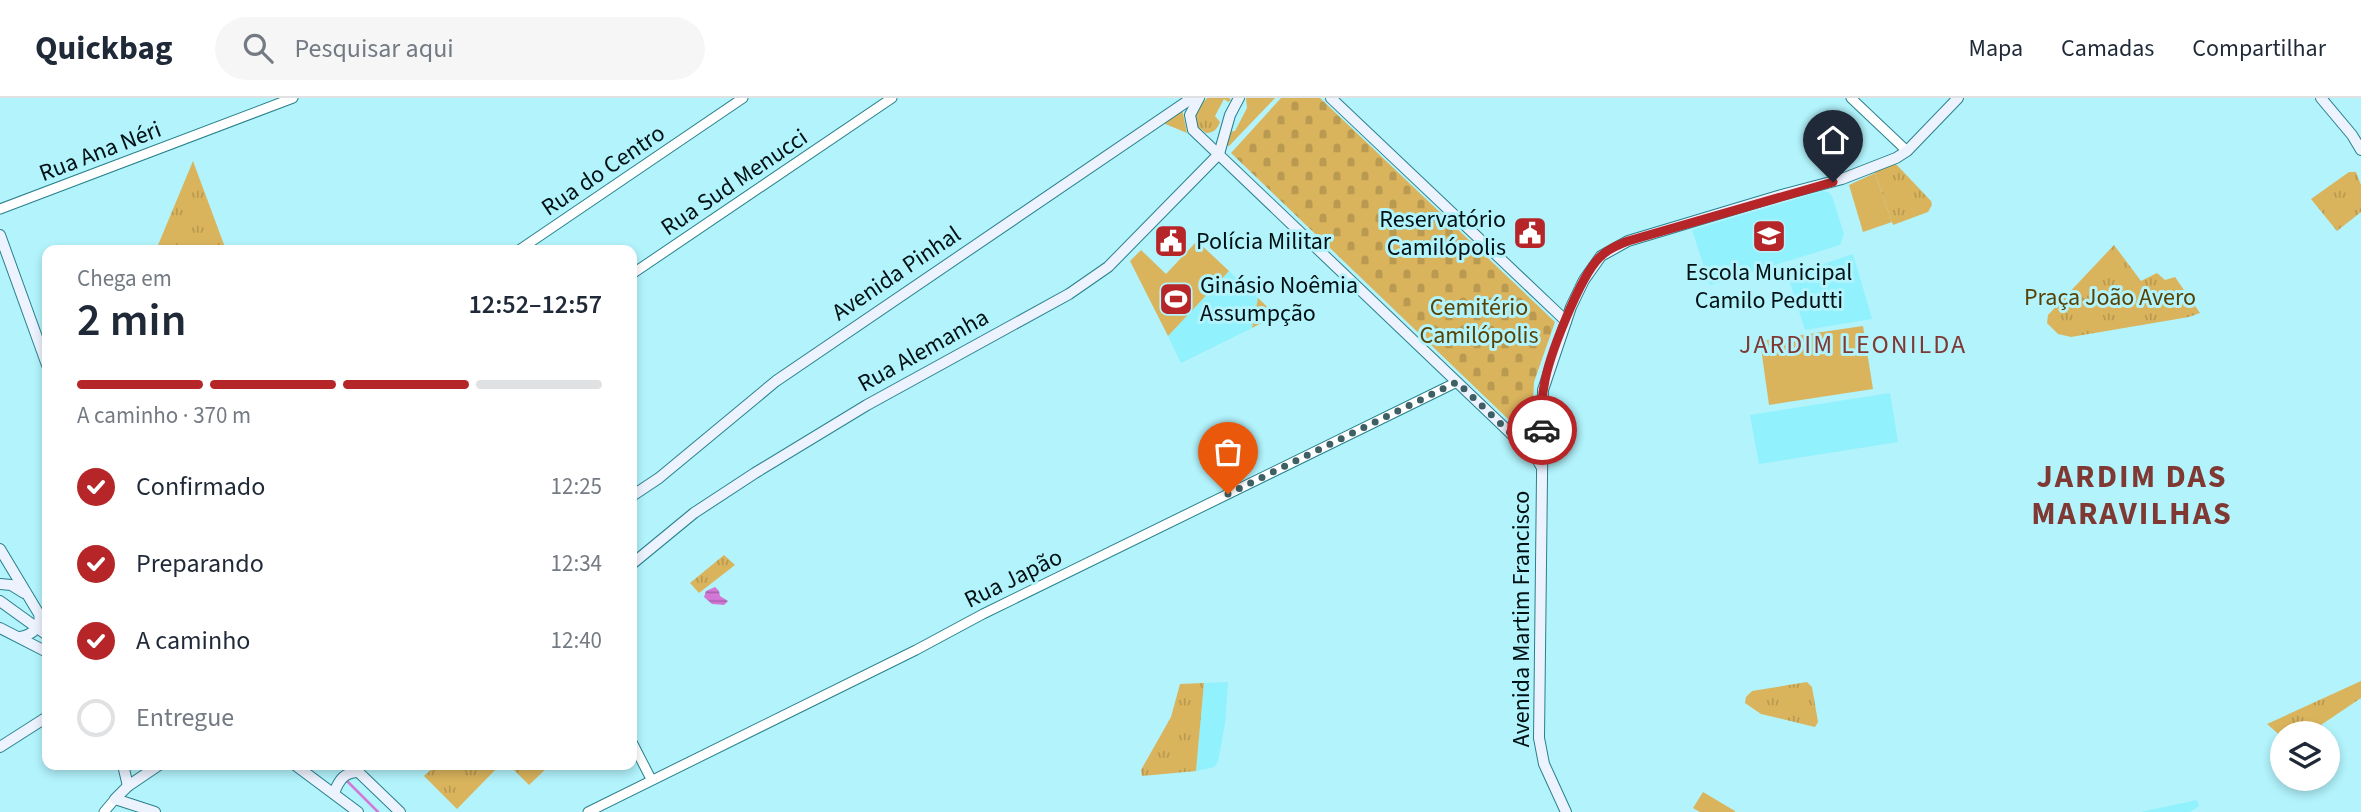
<!DOCTYPE html>
<html lang="pt">
<head>
<meta charset="utf-8">
<style>
	:root { --surface:#fff; --page:#f6f6f7; --text:#1f2937; --muted:#747a83; --line:#e0e1e3; --accent:#b62628 }
	body { margin:0; font-family:"Source Sans 3",sans-serif; background:var(--page); color:var(--text); height:100vh; display:flex; flex-direction:column; font-size:26px; white-space:nowrap }
	* { box-sizing:border-box; margin:0 }
	p { font-size:23px; color:var(--muted) }
	.icon { flex:none; width:38px; height:38px; fill:none; stroke:currentColor; stroke-width:2; stroke-linecap:round; stroke-linejoin:round }
	.map { position:relative; flex:1; overflow:hidden }
	.details { position:absolute; left:42px; top:147px; width:595px; height:525px; display:flex; flex-direction:column; background:var(--surface); border-radius:14px; box-shadow:0 4px 10px #0003 }
	.details>* { flex:none }
	.controls { position:absolute; left:2270px; top:623px; display:grid; gap:14px }
	.controls a { display:grid; place-items:center; width:70px; height:70px; border-radius:50%; background:var(--surface); box-shadow:0 4px 10px #0003; font-size:35px }
	.pin { position:absolute; display:grid; place-items:center; width:60px; height:60px; color:#fff; margin:-72px -30px; border-radius:50% 50% 50% 0; rotate:-45deg; box-shadow:0 0 7px #0007 }
	.pin .icon { rotate:45deg }
	.courier { position:absolute; display:grid; place-items:center; width:70px; height:70px; margin:-35px; border:5px solid #b62628; border-radius:50%; background:#fff; color:#222; box-shadow:0 2px 9px #0007 }
	.overview em { font-style:normal; font-weight:600 }
	.overview div { display:flex; flex-direction:column-reverse }
	.overview { display:flex; align-items:center; justify-content:space-between; height:119px; padding:0 35px }
	h1 { font-size:46px; font-weight:600; line-height:52px }
	.bar { display:grid; grid-template-columns:repeat(4,1fr); gap:10px 7px; align-content:center; height:84px; padding:0 35px }
	.bar i { height:9px; border-radius:5px; background:var(--line) }
	.bar .selected { background:var(--accent) }
	.bar p { grid-column:span 4 }
	ol { padding:0 35px; list-style:none }
	li { display:flex; align-items:center; gap:21px; height:77px }
	li p { margin-inline-start:auto }
	li .icon { padding:7px; border-radius:50%; background:var(--accent); color:#fff; stroke-width:4 }
	li:last-child { color:var(--muted) }
	li i { width:38px; height:38px; border:4px solid var(--line); border-radius:50% }
	header { display:flex; align-items:center; gap:42px; box-sizing:border-box; height:98px; padding:0 35px; background:var(--surface); border-bottom:2px solid var(--line) }
	header strong { font-size:33px }
	nav { display:flex; gap:38px; margin-inline-start:auto; font-size:24px }
	.search { width:490px; height:63px; background:var(--page); display:flex; align-items:center; gap:18px; box-sizing:border-box; padding:0 24px; border-radius:38px; color:var(--muted); font-size:26px }
	.map>svg:first-child { display:block }
	.built { fill:#91f1fd }
	.green { fill:#dab45d }
	.cemetery { fill:url(#cemetery-stones) }
	.park { fill:url(#park-tufts) }
	.water { fill:url(#water-rules) }
	.lines { fill:none; stroke-linecap:round; stroke-linejoin:round }
	.stream { stroke:#d478d8; stroke-width:2.5 }
	.tertiary-casing { stroke:#29818b; stroke-width:11 }
	.secondary-casing { stroke:#29818b; stroke-width:12 }
	.tertiary { stroke:#fff; stroke-width:9 }
	.secondary { stroke:#ecf2fe; stroke-width:10 }
	.done { stroke:#3e6065; stroke-width:7; stroke-dasharray:0 12.6 }
	.route { stroke:#b62628; stroke-width:9 }
	.labels { text-anchor:middle; stroke-width:6; stroke-linejoin:round; paint-order:stroke }
	.street-label { font-size:24px; fill:#001114; stroke:#b2f3fc }
	.poi-label { font-size:24px; fill:#001114; stroke:#b2f3fc; text-anchor:start }
	.park-label { font-size:24px; fill:#584203; stroke:#b2f3fc }
	.neighbourhood-label { font-size:26px; letter-spacing:2px; fill:#803833; stroke:#b2f3fc }
	.district-label { font-size:32px; font-weight:bold; letter-spacing:2px; fill:#803833; stroke:#b2f3fc }
</style>
</head>
<body>
<header>
<strong>Quickbag</strong>
<div class="search"><svg class="icon" aria-label="search" viewBox="0 0 24 24"><circle cx="10" cy="10" r="6"/><path d="M15 15l6 6"/></svg>Pesquisar aqui</div>
<nav><a>Mapa</a><a>Camadas</a><a>Compartilhar</a></nav>
</header>
<div class="map">
<svg width="2361" height="714" viewBox="0 0 2361 714">
	<defs>
		<pattern id="cemetery-stones" width="16" height="16" patternUnits="userSpaceOnUse" patternTransform="scale(1.75)"><rect width="16" height="16" fill="#dab45d"/><path d="M2 7V4a2 2 0 0 1 4 0v3zM10 15v-3a2 2 0 0 1 4 0v3z" fill="#b99a50"/></pattern>
		<pattern id="park-tufts" width="24" height="20" patternUnits="userSpaceOnUse" patternTransform="scale(1.75)"><rect width="24" height="20" fill="#dab45d"/><path d="M3 7l-1-3M5 7V3M7 7l1-3M15 17l-1-3M17 17v-4M19 17l1-3" fill="none" stroke="#b99a50"/></pattern>
		<pattern id="water-rules" width="6" height="5" patternUnits="userSpaceOnUse" patternTransform="scale(1.75)"><rect width="6" height="5" fill="#d478d8"/><path d="M0 2.5h6" fill="none" stroke="#aa61ae"/></pattern>
	</defs>
	<rect width="100%" height="100%" fill="#b2f3fc"/>
	<!-- built -->
	<g class="built">
		<polygon points="1823,93 1828,94 1832,98 1844,136 1840,147 1710,187 1692,132"/>
		<polygon points="1853,156 1872,221 1805,232 1788,178"/>
		<polygon points="1229,173 1258,200 1252,230 1181,265 1168,238"/>
		<polygon points="1890,295 1898,344 1759,366 1750,317"/>
		<polygon points="1228,584 1225,625 1218,664 1214,669 1196,673 1204,585"/>
		<polygon points="2197,702 2199,708 2190,714 2141,714"/>
	</g>
	<!-- green -->
	<g class="green">
		<polygon points="1246,0 1275,0 1229,48 1226,48 1229,34 1235,33 1247,10"/>
		<polygon points="1182,11 1187,35 1163,25"/>
		<polygon points="1875,75 1892,124 1863,134 1849,87"/>
		<polygon points="1197,143 1229,173 1168,238 1130,163 1141,152 1166,176"/>
		<polygon points="1863,228 1873,291 1769,307 1760,243"/>
		<polygon points="1703,694 1735,713 1735,714 1700,714 1693,710"/>
	</g>
	<!-- cemetery -->
	<polygon class="cemetery" points="1281,0 1320,0 1555,224 1534,284 1531,343 1231,55"/>
	<!-- park -->
	<g class="park">
		<path d="M1207,0H1229L1231,2L1228,4L1224,1L1215,18L1220,24C1217,31 1214,35 1206,35L1197,28L1195,14Z"/>
		<polygon points="193,63 226,152 156,152"/>
		<polygon points="1894,64 1931,103 1932,107 1928,114 1893,127 1874,72"/>
		<polygon points="2349,74 2356,74 2361,87 2361,114 2337,133 2311,101"/>
		<polygon points="2114,147 2141,183 2157,175 2165,182 2175,179 2200,215 2189,219 2071,239 2058,236 2047,225 2048,217"/>
		<polygon points="1258,200 1276,217 1252,230"/>
		<polygon points="724,457 735,467 699,495 690,485"/>
		<polygon points="2361,583 2361,600 2309,635 2282,635 2282,639 2267,626"/>
		<polygon points="1807,584 1812,589 1818,624 1815,629 1761,616 1745,605 1746,599 1752,593"/>
		<polygon points="1204,585 1196,673 1142,678 1141,672 1171,619 1180,586"/>
		<polygon points="436,667 500,667 457,711 424,678"/>
		<polygon points="509,667 550,667 529,687"/>
	</g>
	<!-- water -->
	<polygon class="water" points="715,489 719,493 720,498 728,503 724,507 712,506 704,499 706,493"/>
	<g class="lines">
		<!-- stream -->
		<polyline class="stream" points="346,682 378,714"/>
		<!-- tertiary casing -->
		<g class="tertiary-casing">
			<g id="tertiary">
				<polyline points="1851,0 1907,53"/>
				<polyline points="0,111 293,0"/>
				<polyline points="519,152 743,0"/>
				<polyline points="632,176 892,0"/>
				<polyline points="632,644 651,681"/>
				<polyline points="104,714 115,701"/>
				<polyline points="588,714 916,552 983,516 1457,284"/>
			</g>
		</g>
		<!-- secondary casing -->
		<g class="secondary-casing">
			<g id="secondary">
				<polyline points="1199,0 1190,17 1193,32 1503,328 1537,361 1541,368"/>
				<polyline points="1331,0 1566,223"/>
				<polyline points="2321,0 2352,37 2361,52"/>
				<polyline points="0,137 47,267"/>
				<polyline points="632,398 659,380 776,283 1192,0"/>
				<path d="M0,451L39,516C42,529 32,537 20,539"/>
				<polyline points="632,466 694,415 755,375 867,307 1069,196 1108,169 1219,56 1230,17 1239,0"/>
				<polyline points="0,486 11,487 24,495"/>
				<polyline points="0,503 47,537"/>
				<polyline points="0,530 47,554"/>
				<polyline points="0,649 47,619"/>
				<polyline points="123,667 128,688"/>
				<polyline points="295,667 358,714"/>
				<polyline points="351,667 400,714"/>
				<path d="M334,695C339,682 344,674 359,674"/>
				<polyline points="155,714 115,701 128,688 159,667"/>
				<polyline points="1566,714 1544,666 1539,640 1543,292 1571,209 1584,182 1601,158 1628,143 1778,98 1842,81 1896,60 1907,53 1958,0"/>
			</g>
		</g>
		<!-- tertiary -->
		<use href="#tertiary" class="tertiary"/>
		<!-- secondary -->
		<use href="#secondary" class="secondary"/>
	</g>
	<g class="lines">
		<!-- done -->
		<polyline class="done" points="1228,396 1457,284 1525,349 1532,350 1539,346 1542,332"/>
		<!-- route -->
		<path class="route" d="M1542,332C1542,318 1541,302 1544,288C1548,260 1580,178 1600,159C1608,151 1618,147 1628,143L1833,84"/>
	</g>
	<!-- icons -->
	<defs>
		<g id="civic-square" transform="scale(1.75)"><rect x="-9" y="-9" width="18" height="18" rx="4" fill="#b62628" stroke="#b2f3fc"/><path d="M-.6-6.5H3V-4.5H.6V-3L4-1V1h2V6H-6V1h2V-1L-.6-3ZM-1.2 2.5V6h2.4V2.5Z" fill="#fff"/></g>
		<g id="school-square" transform="scale(1.75)"><rect x="-9" y="-9" width="18" height="18" rx="4" fill="#b62628" stroke="#b2f3fc"/><path d="M0-5L7-2L0 1L-7-2ZM-4 1L0 2.5L4 1V4Q0 6-4 4Z" fill="#fff"/></g>
		<g id="stadium-square" transform="scale(1.75)"><rect x="-9" y="-9" width="18" height="18" rx="4" fill="#b62628" stroke="#b2f3fc"/><path d="M0-5a6.5 5 0 1 0 0 10a6.5 5 0 1 0 0-10ZM-3.5-1.8h7v3.6h-7Z" fill="#fff"/></g>
	</defs>
	<g fill-rule="evenodd">
		<use href="#civic-square" x="1530" y="135"/>
		<use href="#school-square" x="1769" y="138"/>
		<use href="#civic-square" x="1171" y="143"/>
		<use href="#stadium-square" x="1176" y="201"/>
	</g>
	<g class="labels">
		<!-- street labels -->
		<g class="street-label">
			<text transform="translate(100 53) rotate(-21)" y="8">Rua Ana Néri</text>
			<text transform="translate(603 72) rotate(-34)" y="8">Rua do Centro</text>
			<text transform="translate(734 84) rotate(-34)" y="8">Rua Sud Menucci</text>
			<text transform="translate(896 175) rotate(-34)" y="8">Avenida Pinhal</text>
			<text transform="translate(923 252) rotate(-29)" y="8">Rua Alemanha</text>
			<text transform="translate(1013 480) rotate(-26)" y="8">Rua Japão</text>
			<text transform="translate(1521 521) rotate(-90)" y="8">Avenida Martim Francisco</text>
		</g>
		<!-- poi labels -->
		<g class="poi-label">
			<text x="1506" y="129" text-anchor="end">Reservatório<tspan x="1506" dy="28">Camilópolis</tspan></text>
			<text x="1196" y="151">Polícia Militar</text>
			<text x="1769" y="182" text-anchor="middle">Escola Municipal<tspan x="1769" dy="28">Camilo Pedutti</tspan></text>
			<text x="1200" y="195">Ginásio Noêmia<tspan x="1200" dy="28">Assumpção</tspan></text>
		</g>
		<!-- park labels -->
		<g class="park-label">
			<text x="2110" y="207">Praça João Avero</text>
			<text x="1479" y="217">Cemitério<tspan x="1479" dy="28">Camilópolis</tspan></text>
		</g>
		<!-- neighbourhood labels -->
		<g class="neighbourhood-label">
			<text x="1853" y="255">JARDIM LEONILDA</text>
		</g>
		<!-- district labels -->
		<g class="district-label">
			<text x="2132" y="389">JARDIM DAS<tspan x="2132" dy="37">MARAVILHAS</tspan></text>
		</g>
	</g>
</svg>
<div class="controls">
<a><svg class="icon" aria-label="layers" viewBox="0 0 24 24"><path d="M12 4l9 5-9 5-9-5zM3 14l9 5 9-5"/></svg></a>
</div>
<div class="pin" style="left:1228px;top:396px;background:#ea580c"><svg class="icon" aria-label="bag" viewBox="0 0 24 24"><path d="M5 8h14l-1 12H6zM9 8a3 3 0 0 1 6 0"/></svg></div>
<div class="pin" style="left:1833px;top:84px;background:#1f2937"><svg class="icon" aria-label="home" viewBox="0 0 24 24"><path d="M3 11l9-7 9 7M6 9v11h12V9"/></svg></div>
<div class="courier" style="left:1542px;top:332px"><svg class="icon" aria-label="car" viewBox="0 0 24 24"><path d="M5 17H2v-5l4-1 3-4h7l3 4 3 1v5h-3M9 17h6M6 11h13"/><circle cx="7" cy="17" r="2"/><circle cx="17" cy="17" r="2"/></svg></div>
<section class="details">
<div class="overview"><div><h1>2 min</h1><p>Chega em</p></div><em>12:52–12:57</em></div>
<div class="bar"><i class="selected"></i><i class="selected"></i><i class="selected"></i><i></i><p>A caminho · 370 m</p></div>
<ol>
<li><svg class="icon" aria-label="check" viewBox="0 0 24 24"><path d="M5 12l5 5 9-10"/></svg>Confirmado<p>12:25</p></li>
<li><svg class="icon" aria-label="check" viewBox="0 0 24 24"><path d="M5 12l5 5 9-10"/></svg>Preparando<p>12:34</p></li>
<li><svg class="icon" aria-label="check" viewBox="0 0 24 24"><path d="M5 12l5 5 9-10"/></svg>A caminho<p>12:40</p></li>
<li><i></i>Entregue</li>
</ol>
</section>
</div>
</body>
</html>
